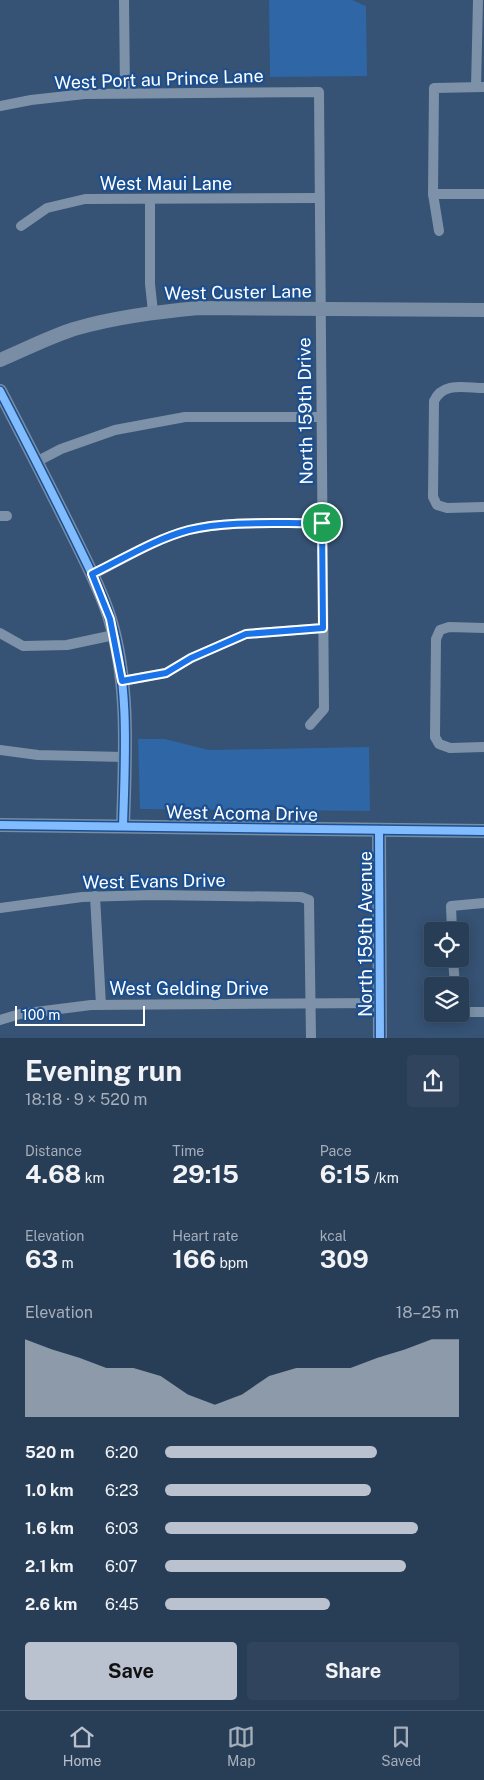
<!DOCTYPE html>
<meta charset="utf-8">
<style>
:root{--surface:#283e57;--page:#30455d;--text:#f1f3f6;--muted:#a5aeba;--line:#44576d;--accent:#b9c2ce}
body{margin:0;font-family:"Public Sans",sans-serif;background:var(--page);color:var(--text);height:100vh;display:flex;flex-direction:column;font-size:19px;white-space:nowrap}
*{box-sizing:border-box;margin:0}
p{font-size:16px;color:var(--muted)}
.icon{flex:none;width:28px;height:28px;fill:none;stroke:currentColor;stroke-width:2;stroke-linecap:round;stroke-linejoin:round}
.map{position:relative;height:1038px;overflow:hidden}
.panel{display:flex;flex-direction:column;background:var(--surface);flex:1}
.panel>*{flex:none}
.buttons{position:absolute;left:424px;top:922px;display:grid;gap:10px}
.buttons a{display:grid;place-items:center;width:45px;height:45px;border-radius:5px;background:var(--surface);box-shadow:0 2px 12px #0003,0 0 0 1px var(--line);font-size:25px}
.scale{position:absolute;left:15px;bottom:12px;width:130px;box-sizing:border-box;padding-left:5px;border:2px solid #fff;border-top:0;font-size:14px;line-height:18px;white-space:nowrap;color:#fff;-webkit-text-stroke:4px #1b4f8f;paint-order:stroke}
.pin{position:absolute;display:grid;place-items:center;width:42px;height:42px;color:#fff;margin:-21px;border:2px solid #fff;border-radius:50%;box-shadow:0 1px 5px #0007}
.round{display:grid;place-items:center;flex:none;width:52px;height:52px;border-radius:5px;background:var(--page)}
.headline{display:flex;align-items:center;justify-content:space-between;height:85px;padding:0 25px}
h1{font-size:28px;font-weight:700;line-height:38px}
.stats{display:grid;grid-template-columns:repeat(3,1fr);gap:8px;height:85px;padding:5px 25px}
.stats div{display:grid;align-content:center}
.stats b{font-size:25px;font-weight:700}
.stats small{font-size:14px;font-weight:400}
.stats p{font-size:14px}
.chart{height:140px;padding:10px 25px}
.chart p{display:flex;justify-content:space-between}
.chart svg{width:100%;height:90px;margin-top:5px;fill:var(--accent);opacity:.7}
.cta{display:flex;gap:10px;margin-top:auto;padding:10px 25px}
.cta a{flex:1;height:58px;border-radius:5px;background:var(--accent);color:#111;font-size:20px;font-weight:700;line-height:58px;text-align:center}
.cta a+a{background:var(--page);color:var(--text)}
ul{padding:0 25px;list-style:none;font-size:16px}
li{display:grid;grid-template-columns:80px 60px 1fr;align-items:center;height:38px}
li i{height:12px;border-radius:6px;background:var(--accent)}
.tabs{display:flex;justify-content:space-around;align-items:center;height:70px;border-top:1px solid var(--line);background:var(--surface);font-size:14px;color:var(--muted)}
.tabs a{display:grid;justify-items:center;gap:2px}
.tabs .on{color:var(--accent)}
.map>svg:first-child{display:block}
.green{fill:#2f66a5}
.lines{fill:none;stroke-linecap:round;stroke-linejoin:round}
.street{stroke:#7d92a8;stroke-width:10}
.secondary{stroke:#798da4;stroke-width:14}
.cycleway-casing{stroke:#1b4f8f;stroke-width:11}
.cycleway{stroke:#80bcff;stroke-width:8}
.route-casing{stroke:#fff;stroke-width:10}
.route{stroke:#1a73e8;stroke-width:6}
.labels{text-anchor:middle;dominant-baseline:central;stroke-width:4.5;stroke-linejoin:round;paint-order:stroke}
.street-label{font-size:18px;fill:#fff;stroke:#1b4f8f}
</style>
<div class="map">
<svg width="484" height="1038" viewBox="0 0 484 1038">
<rect width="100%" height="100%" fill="#365274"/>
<g class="green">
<polygon points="269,0 352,0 366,6 367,76 270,77"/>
<polygon points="138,739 165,739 209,750 369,747 370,811 140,809"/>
</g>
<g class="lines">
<g class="street">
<polyline points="124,0 125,92"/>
<polyline points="476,87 478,0"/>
<polyline points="0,106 31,100 85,94 319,92 324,709 310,725"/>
<polyline points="433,194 484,194"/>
<polyline points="150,199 150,284 153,312"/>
<polyline points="21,226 47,208 85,199 319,198"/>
<polyline points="439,231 433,194 434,88 484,87"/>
<path d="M484 388C466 388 443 381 434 401L433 497 437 505 447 508 484 507"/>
<polyline points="36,462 61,449 115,430 185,417 321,417"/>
<polyline points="0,516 7,516"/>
<path d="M92 575C123 559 155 539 189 530 229 520 280 524 322 523"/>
<polyline points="484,628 449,627 440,630 436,639 435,737 439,744 450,748 484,747"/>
<polyline points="0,633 23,646 67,645 114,635"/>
<polyline points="122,681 166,673 191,658 246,634 323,628"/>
<polyline points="0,750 38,755 124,757"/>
<polyline points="95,896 101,1005"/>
<polyline points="0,908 82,897 152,895 301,897 309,900 311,1038"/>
<polyline points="452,931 451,906 484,903"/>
<polyline points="453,959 455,986"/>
<polyline points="460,1012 484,1012"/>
<polyline points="0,1020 20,1014 91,1005 380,1003"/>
</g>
<g class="secondary">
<path d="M0 360C24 350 49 337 74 329 115 317 157 312 199 308L484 310"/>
<path d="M0 391C26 441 52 492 77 543 89 568 102 592 110 619 130 685 125 758 123 826"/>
<polyline points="0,825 484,831"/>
<polyline points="379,830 380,1038"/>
</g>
<defs>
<g id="cycleway">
<path d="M0 391C26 441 52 492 77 543 89 568 102 592 110 619 130 685 125 758 123 826"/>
<polyline points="0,825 484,831"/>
<polyline points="379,830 380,1038"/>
</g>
</defs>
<use href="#cycleway" class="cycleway-casing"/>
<use href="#cycleway" class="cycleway"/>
</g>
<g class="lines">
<defs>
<path id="route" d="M322 523 323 628 246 634 191 658 166 673 122 681 110 619 92 574C123 559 155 539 189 530 229 520 280 524 322 523Z"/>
</defs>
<use href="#route" class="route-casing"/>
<use href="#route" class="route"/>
</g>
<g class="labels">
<g class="street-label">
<text transform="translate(159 79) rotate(-2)">West Port au Prince Lane</text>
<text x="166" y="183">West Maui Lane</text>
<text transform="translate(238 292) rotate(-1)">West Custer Lane</text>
<text transform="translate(305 411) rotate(-91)">North 159th Drive</text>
<text transform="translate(242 813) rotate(1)">West Acoma Drive</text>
<text transform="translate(154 881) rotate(-1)">West Evans Drive</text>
<text transform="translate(365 934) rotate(-90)">North 159th Avenue</text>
<text x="189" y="988">West Gelding Drive</text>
</g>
</g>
</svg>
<div class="buttons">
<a><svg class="icon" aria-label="locate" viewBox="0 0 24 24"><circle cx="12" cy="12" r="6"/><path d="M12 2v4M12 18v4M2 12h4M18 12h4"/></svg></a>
<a><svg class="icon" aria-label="layers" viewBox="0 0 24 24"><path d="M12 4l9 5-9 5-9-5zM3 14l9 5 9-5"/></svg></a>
</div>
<div class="scale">100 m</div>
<div class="pin" style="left:322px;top:523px;background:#1e9e55"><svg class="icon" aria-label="arrive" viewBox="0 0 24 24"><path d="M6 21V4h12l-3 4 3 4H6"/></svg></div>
</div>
<section class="panel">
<div class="headline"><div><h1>Evening run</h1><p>18:18 · 9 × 520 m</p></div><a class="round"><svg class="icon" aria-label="share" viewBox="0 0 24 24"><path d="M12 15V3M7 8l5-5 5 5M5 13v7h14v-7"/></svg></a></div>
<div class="stats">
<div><p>Distance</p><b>4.68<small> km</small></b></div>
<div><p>Time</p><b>29:15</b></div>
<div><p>Pace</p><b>6:15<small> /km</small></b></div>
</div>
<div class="stats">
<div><p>Elevation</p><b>63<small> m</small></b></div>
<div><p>Heart rate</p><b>166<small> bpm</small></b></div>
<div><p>kcal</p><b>309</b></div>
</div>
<div class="chart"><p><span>Elevation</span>18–25 m</p>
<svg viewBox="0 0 160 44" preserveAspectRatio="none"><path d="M0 44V6L10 11L20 15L30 20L40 20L50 24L60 33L70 38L80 33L90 24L100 20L110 20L120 20L130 15L140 11L150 6L160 6V44z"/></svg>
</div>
<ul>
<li><b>520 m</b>6:20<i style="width:72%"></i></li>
<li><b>1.0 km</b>6:23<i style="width:70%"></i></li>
<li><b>1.6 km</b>6:03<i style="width:86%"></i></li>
<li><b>2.1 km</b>6:07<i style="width:82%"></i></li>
<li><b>2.6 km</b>6:45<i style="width:56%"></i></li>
</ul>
<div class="cta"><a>Save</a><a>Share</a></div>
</section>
<nav class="tabs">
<a class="on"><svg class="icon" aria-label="home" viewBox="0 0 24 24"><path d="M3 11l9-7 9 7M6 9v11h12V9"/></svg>Home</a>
<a><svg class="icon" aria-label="map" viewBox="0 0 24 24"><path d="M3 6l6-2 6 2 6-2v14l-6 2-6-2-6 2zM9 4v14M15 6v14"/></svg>Map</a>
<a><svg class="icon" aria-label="saved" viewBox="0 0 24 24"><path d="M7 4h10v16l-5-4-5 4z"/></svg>Saved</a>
</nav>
